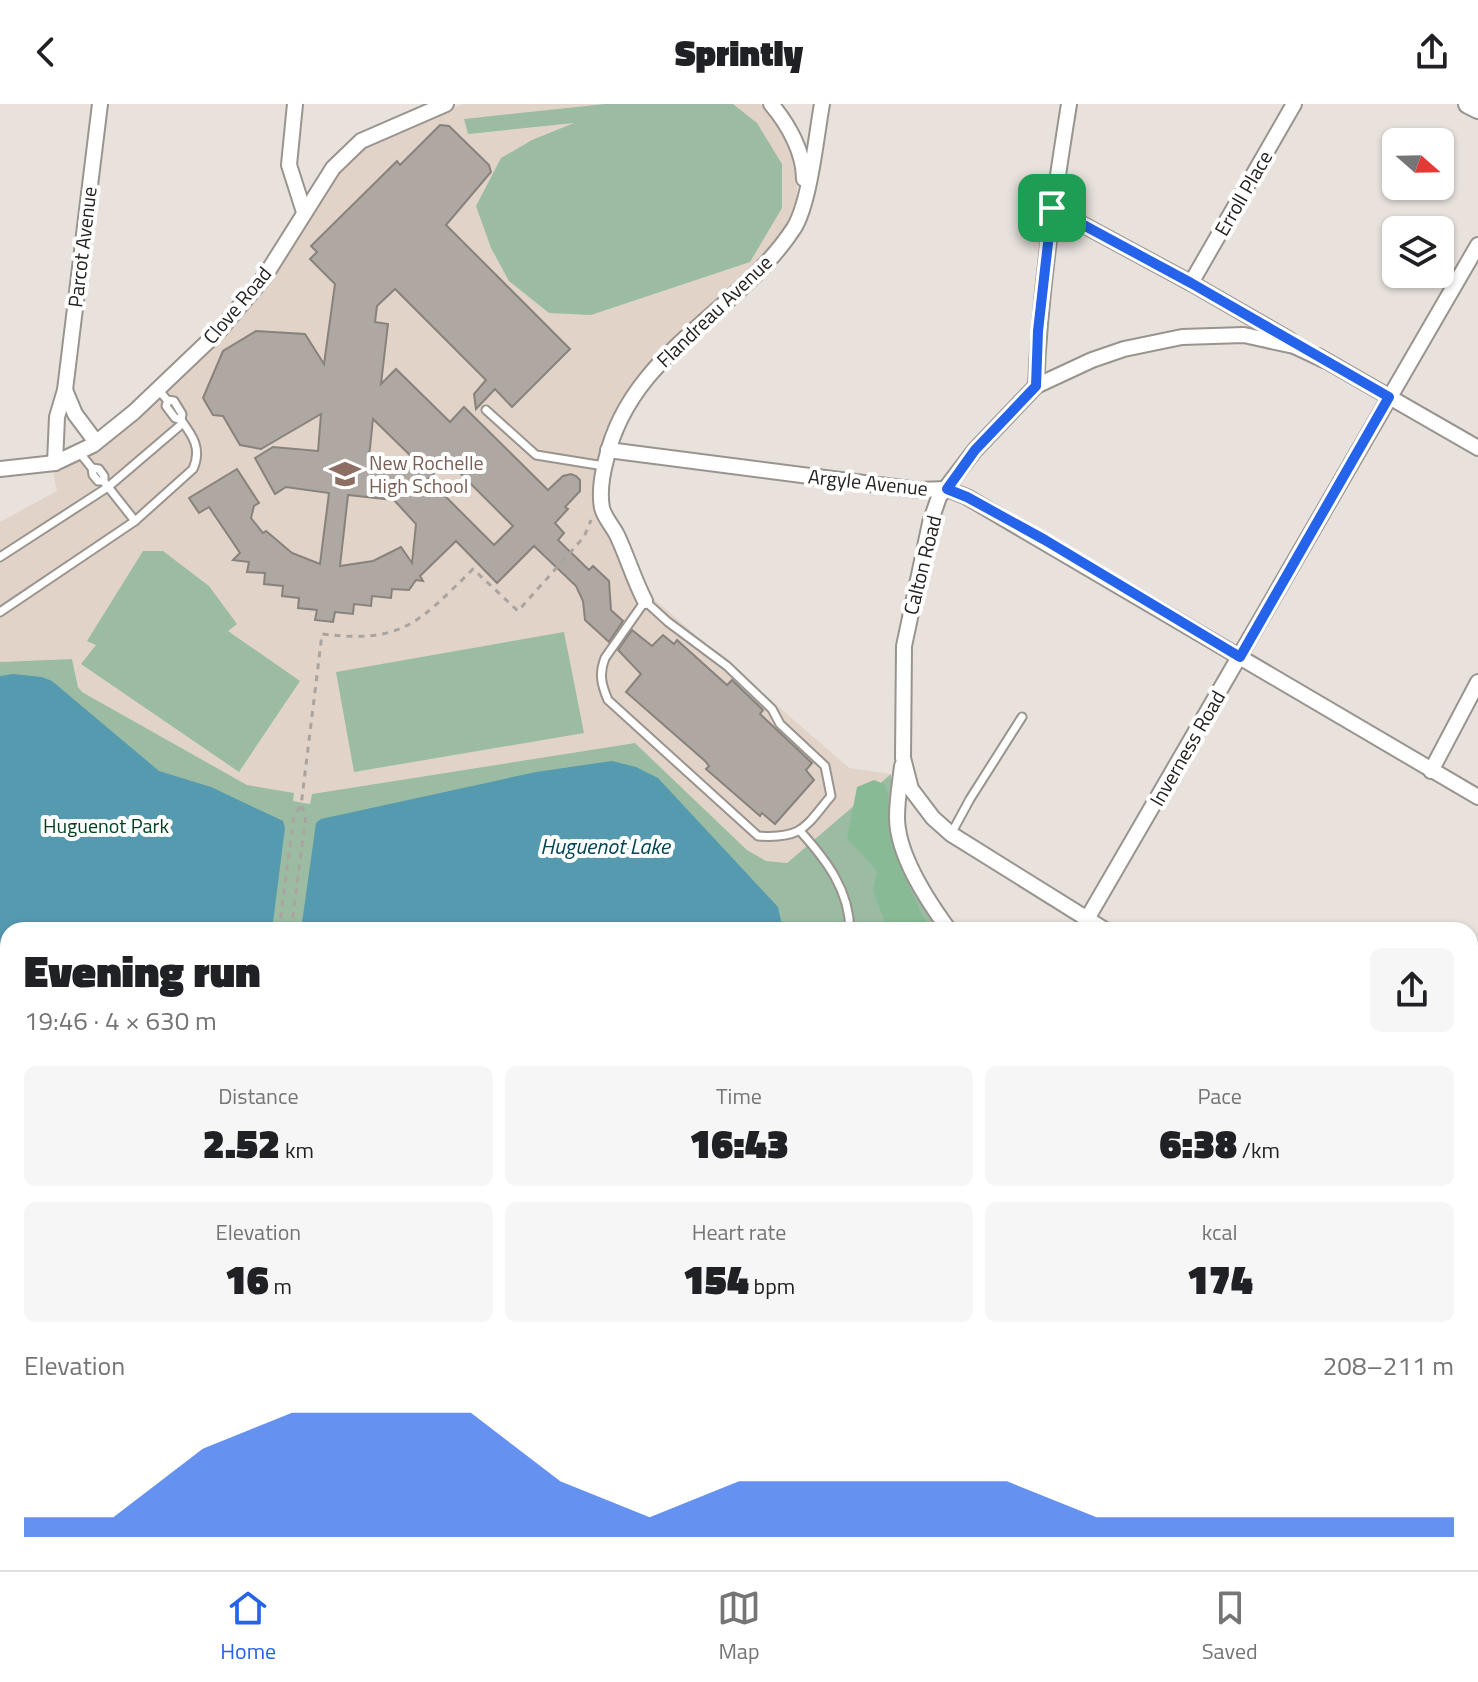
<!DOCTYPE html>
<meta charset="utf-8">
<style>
:root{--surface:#fff;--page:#f6f6f6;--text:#202124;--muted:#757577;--line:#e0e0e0;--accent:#2563eb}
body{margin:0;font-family:"Titillium Web",sans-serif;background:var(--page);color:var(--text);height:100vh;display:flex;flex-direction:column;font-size:30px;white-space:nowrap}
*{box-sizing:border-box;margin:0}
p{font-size:26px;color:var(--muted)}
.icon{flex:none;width:44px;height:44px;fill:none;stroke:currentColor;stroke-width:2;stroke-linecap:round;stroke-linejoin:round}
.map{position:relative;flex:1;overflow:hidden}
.panel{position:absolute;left:0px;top:818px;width:1478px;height:648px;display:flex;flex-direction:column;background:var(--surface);border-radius:24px 24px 0 0;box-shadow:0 2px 6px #0004}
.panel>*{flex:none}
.needle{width:52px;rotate:110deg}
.fabs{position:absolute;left:1382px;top:24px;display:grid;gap:16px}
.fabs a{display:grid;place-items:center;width:72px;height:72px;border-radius:12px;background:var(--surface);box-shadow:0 2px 6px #0004;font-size:40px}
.pin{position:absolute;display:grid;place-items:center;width:68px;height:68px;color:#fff;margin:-34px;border-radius:16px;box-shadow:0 4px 12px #0006}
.round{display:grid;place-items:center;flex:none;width:84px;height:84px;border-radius:12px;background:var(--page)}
.head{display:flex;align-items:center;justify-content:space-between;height:136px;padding:0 24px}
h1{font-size:44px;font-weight:800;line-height:60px}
.stats{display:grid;grid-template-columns:repeat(3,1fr);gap:12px;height:136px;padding:8px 24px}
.stats div{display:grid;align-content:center;border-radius:12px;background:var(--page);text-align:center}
.stats b{font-size:40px;font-weight:800}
.stats small{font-size:22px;font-weight:400}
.stats p{font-size:22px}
.chart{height:224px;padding:16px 24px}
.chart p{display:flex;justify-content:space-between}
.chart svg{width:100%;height:144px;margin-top:8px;fill:var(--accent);opacity:.7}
header{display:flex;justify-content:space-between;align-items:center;height:104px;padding:0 24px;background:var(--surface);font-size:36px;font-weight:800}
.tabs{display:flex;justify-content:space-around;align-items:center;height:112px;border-top:2px solid var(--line);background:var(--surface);font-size:22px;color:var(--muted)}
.tabs a{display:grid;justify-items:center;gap:4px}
.tabs .selected{color:var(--accent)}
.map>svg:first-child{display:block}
.built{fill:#e1d3c8}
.green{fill:#9bbca3}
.forest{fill:#88bb95}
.water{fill:#569ab0}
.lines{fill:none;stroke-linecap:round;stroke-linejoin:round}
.stream{stroke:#569ab0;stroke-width:4}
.building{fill:#aea7a2;stroke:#88827d;stroke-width:2;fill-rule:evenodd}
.lane-casing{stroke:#9a948e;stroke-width:11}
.street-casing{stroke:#9a948e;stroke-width:18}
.secondary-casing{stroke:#9a948e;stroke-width:22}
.primary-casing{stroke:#23788a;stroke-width:26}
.path{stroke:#aaa4a0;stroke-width:3;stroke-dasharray:6 6;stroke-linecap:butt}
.lane{stroke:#fff;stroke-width:7}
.street{stroke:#fff;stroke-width:14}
.secondary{stroke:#fff;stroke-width:18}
.primary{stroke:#7acadc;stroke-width:22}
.route-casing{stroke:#fff;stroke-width:16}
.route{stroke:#2563eb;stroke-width:10}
.labels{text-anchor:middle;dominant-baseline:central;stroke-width:8;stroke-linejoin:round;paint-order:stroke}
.street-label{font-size:20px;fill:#24211f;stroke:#fff}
.education-label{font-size:20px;fill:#785e54;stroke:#fff;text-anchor:start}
.park-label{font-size:20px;fill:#02411e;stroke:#fff}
.water-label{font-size:22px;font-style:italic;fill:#044555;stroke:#fff}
</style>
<header><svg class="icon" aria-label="back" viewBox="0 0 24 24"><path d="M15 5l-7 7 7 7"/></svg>Sprintly<svg class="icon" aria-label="share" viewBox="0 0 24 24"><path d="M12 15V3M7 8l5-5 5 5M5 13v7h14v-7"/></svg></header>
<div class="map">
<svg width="1478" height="1466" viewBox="0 0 1478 1466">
<rect width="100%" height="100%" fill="#e8e1dc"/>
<polygon class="built" points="463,0 760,0 771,10 793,51 798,78 795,104 777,136 748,173 685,225 630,284 605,326 597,371 607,403 654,495 849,664 891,670 787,759 766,757 747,746 635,639 312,690 311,700 293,697 247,681 82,588 78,583 72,555 0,558 0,418 57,387 53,368 109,337 268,177 337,69 370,39"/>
<g class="green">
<polygon points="605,0 733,0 757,19 782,60 782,104 750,158 591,211 549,209 509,177 491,144 476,102 501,54 532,36 574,19 468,30 464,15"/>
<polygon points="143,447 163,447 209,482 237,520 228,527 300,577 239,668 81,560 96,541 87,537"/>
<polygon points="564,528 584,629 354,668 336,568"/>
<polygon points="72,555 78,583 82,588 247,681 294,689 293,697 310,700 312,690 635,639 747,746 766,757 787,759 891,670 892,712 944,826 8,826 8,1000 0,1000 0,558"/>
</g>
<polygon class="forest" points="874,676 884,680 887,685 896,752 922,811 933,826 888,826 873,787 877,767 847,734 857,683"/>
<g class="water">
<polygon points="13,570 42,573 52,577 159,667 211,683 283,717 285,724 272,826 8,826 8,847 0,846 0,572"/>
<polygon points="612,657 636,663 658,674 778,803 783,826 301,826 316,719 321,715 536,668"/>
<polygon points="1470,1309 1478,1314 1478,1446 1470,1443"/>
</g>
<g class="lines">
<polyline class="stream" points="0,915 8,915"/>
</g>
<g class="building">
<path d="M440 21 449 22 489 61 491 68 446 121 570 245 512 303 495 285 476 305 474 290 486 276 395 185 377 202 375 218 388 220 381 280 396 265 450 318 464 303 548 386 563 372 571 370 576 372 580 376V387L565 403 568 405 555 419 564 429 558 436 589 466 593 462 609 477 611 506 623 517 609 538 585 516 583 497 576 482 534 442 497 479 456 437 420 472 423 477 416 476 409 486 392 485 391 494 372 492 371 502 354 500 353 510 335 508 333 518 315 516 317 506 298 504 299 494 282 492 283 482 264 480 265 469 247 468 249 458 233 456 240 449 209 403 199 409 189 394 237 365 259 399 254 402 251 414 263 429 266 427 292 449 320 460 329 389 286 383 275 390 255 354 273 343 318 347 321 310 261 345 240 341 223 312 213 311 203 294 223 247 256 227 305 230 324 260 335 180 310 155 317 148 311 142 397 57 400 61ZM373 315 418 359 369 353ZM447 356 513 422 494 441 428 375ZM348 391 394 396 416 420 412 459 401 443 373 457 340 462Z"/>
<polygon points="632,526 652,542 663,531 674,540 677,536 727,581 732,576 763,606 760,610 812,659 806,666 814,676 775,720 762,709 760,712 706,665 709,662 705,657 626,588 641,570 618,546"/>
</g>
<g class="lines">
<defs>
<g id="lane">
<polyline points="158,285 167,296 174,297 182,310 181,316 175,314 166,302 168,296"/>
<polyline points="486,306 536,351 604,362"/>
<polyline points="79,348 92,364 99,365 104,372 104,377 98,377 93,371 92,364"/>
<polyline points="105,379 135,417"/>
<polyline points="0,453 108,383 183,319"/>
<path d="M645 497 668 518 727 562 772 605 780 620 825 662 831 692C805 723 803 735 758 732L608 596C601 580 599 569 605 554Z"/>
<path d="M0 508 135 417 193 365C202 345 193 332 181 316"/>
<path d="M801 728C827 757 849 786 850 826"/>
<polyline points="951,730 970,695 1022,613"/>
<polyline points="0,1152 8,1148"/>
<polyline points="0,1268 8,1270"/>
</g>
<g id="street">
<polyline points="295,0 289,61 304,108"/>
<path d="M771 0C788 20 804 48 804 75"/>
<polyline points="1052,104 1191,179 1290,236"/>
<polyline points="1191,179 1294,0"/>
<polyline points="1318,252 1478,344"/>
<path d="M1036 282C1040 187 1054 94 1069 0"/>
<polyline points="65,286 75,310 96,338"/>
<polyline points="608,346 918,386 947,385 967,393 1478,693"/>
<polyline points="55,359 57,313 65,286 100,0"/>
<polyline points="0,365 55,359 93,341 134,308 219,227 265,172 333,64 361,37 446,0"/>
<path d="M645 497C634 476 627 452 617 431 612 421 605 415 602 404 599 388 602 371 606 356 630 248 738 210 794 124 810 98 816 33 822 0"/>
<path d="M902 662C900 679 897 696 897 713 897 751 927 796 949 826"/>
<polyline points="1431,667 1478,578"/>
<polyline points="1087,815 1478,141"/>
<polyline points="1105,826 951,730 933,714 911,685 903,654 904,542 930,419 939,393 975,346 1036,282 1092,256 1124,245 1182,233 1244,231 1294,242 1324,256"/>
<polyline points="1470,984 1478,970"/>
<polyline points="1470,1034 1478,1039"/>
<polyline points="1470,1267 1478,1277"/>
<polyline points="0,1314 8,1314"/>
<polyline points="546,1458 548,1466"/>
<polyline points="818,1458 820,1466"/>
<polyline points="1091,1458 1093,1466"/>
<polyline points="1389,1458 1391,1466"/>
<polyline points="364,1466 366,1458"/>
</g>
<polyline id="secondary" points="1468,0 1478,5"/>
<g id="primary">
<polyline points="0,1008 8,1008"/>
<polyline points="1470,1137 1478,1138"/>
</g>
</defs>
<use href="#lane" class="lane-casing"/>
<use href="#street" class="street-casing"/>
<use href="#secondary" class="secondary-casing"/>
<use href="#primary" class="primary-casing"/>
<g class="path">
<polyline points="279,826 294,711 301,702"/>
<path d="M291 826 306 711 301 702 322 530C403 540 419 518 473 465L518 507 584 433 591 416"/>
</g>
<use href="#lane" class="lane"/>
<use href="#street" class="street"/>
<use href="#secondary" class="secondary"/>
<use href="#primary" class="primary"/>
</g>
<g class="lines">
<defs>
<polygon id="route" points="1052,104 1191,179 1389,293 1240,553 1045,436 967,393 947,385 975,346 1036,282 1038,227"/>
</defs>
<use href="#route" class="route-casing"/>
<use href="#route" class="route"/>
</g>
<defs>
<symbol id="school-bare" viewBox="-9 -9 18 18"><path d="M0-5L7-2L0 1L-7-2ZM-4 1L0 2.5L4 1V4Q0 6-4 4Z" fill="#8d6e63" stroke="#fff" stroke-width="2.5" paint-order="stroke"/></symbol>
</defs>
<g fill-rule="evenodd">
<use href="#school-bare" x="323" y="348" width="44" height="44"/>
</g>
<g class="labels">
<g class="street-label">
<text transform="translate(1243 89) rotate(-60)">Erroll Place</text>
<text transform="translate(82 143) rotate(-83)">Parcot Avenue</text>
<text transform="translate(237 201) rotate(-50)">Clove Road</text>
<text transform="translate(714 207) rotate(-44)">Flandreau Avenue</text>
<text transform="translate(868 378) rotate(6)">Argyle Avenue</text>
<text transform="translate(922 461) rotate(-76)">Calton Road</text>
<text transform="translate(1187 644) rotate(-60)">Inverness Road</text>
</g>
<g class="education-label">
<text x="369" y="358">New Rochelle<tspan x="369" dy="23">High School</tspan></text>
</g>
<g class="park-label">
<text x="106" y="721">Huguenot Park</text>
</g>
<g class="water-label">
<text x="605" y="742">Huguenot Lake</text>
</g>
</g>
</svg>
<div class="fabs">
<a><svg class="needle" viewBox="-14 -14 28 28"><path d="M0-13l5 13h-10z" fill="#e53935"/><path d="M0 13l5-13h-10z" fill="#757577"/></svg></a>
<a><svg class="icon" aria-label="layers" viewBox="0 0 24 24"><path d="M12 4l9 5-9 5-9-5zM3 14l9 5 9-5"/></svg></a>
</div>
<div class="pin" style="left:1052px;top:104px;background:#1e9e55"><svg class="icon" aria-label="arrive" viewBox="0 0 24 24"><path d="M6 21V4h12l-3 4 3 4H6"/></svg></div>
<section class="panel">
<div class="head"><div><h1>Evening run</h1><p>19:46 · 4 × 630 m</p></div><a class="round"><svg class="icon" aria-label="share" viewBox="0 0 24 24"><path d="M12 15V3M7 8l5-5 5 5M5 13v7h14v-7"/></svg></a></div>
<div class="stats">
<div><p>Distance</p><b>2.52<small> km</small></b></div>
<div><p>Time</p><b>16:43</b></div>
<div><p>Pace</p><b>6:38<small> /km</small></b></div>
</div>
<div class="stats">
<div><p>Elevation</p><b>16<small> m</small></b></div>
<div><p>Heart rate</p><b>154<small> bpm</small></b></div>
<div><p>kcal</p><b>174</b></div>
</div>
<div class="chart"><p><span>Elevation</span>208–211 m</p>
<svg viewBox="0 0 160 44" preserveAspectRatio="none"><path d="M0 44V38L10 38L20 17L30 6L40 6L50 6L60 27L70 38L80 27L90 27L100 27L110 27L120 38L130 38L140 38L150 38L160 38V44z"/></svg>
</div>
</section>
</div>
<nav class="tabs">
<a class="selected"><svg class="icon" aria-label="home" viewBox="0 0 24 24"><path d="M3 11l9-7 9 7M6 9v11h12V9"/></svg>Home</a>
<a><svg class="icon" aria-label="map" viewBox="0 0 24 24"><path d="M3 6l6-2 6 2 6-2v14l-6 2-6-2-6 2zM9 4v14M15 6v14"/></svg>Map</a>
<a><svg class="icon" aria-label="saved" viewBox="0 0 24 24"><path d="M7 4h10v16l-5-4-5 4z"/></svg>Saved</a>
</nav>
